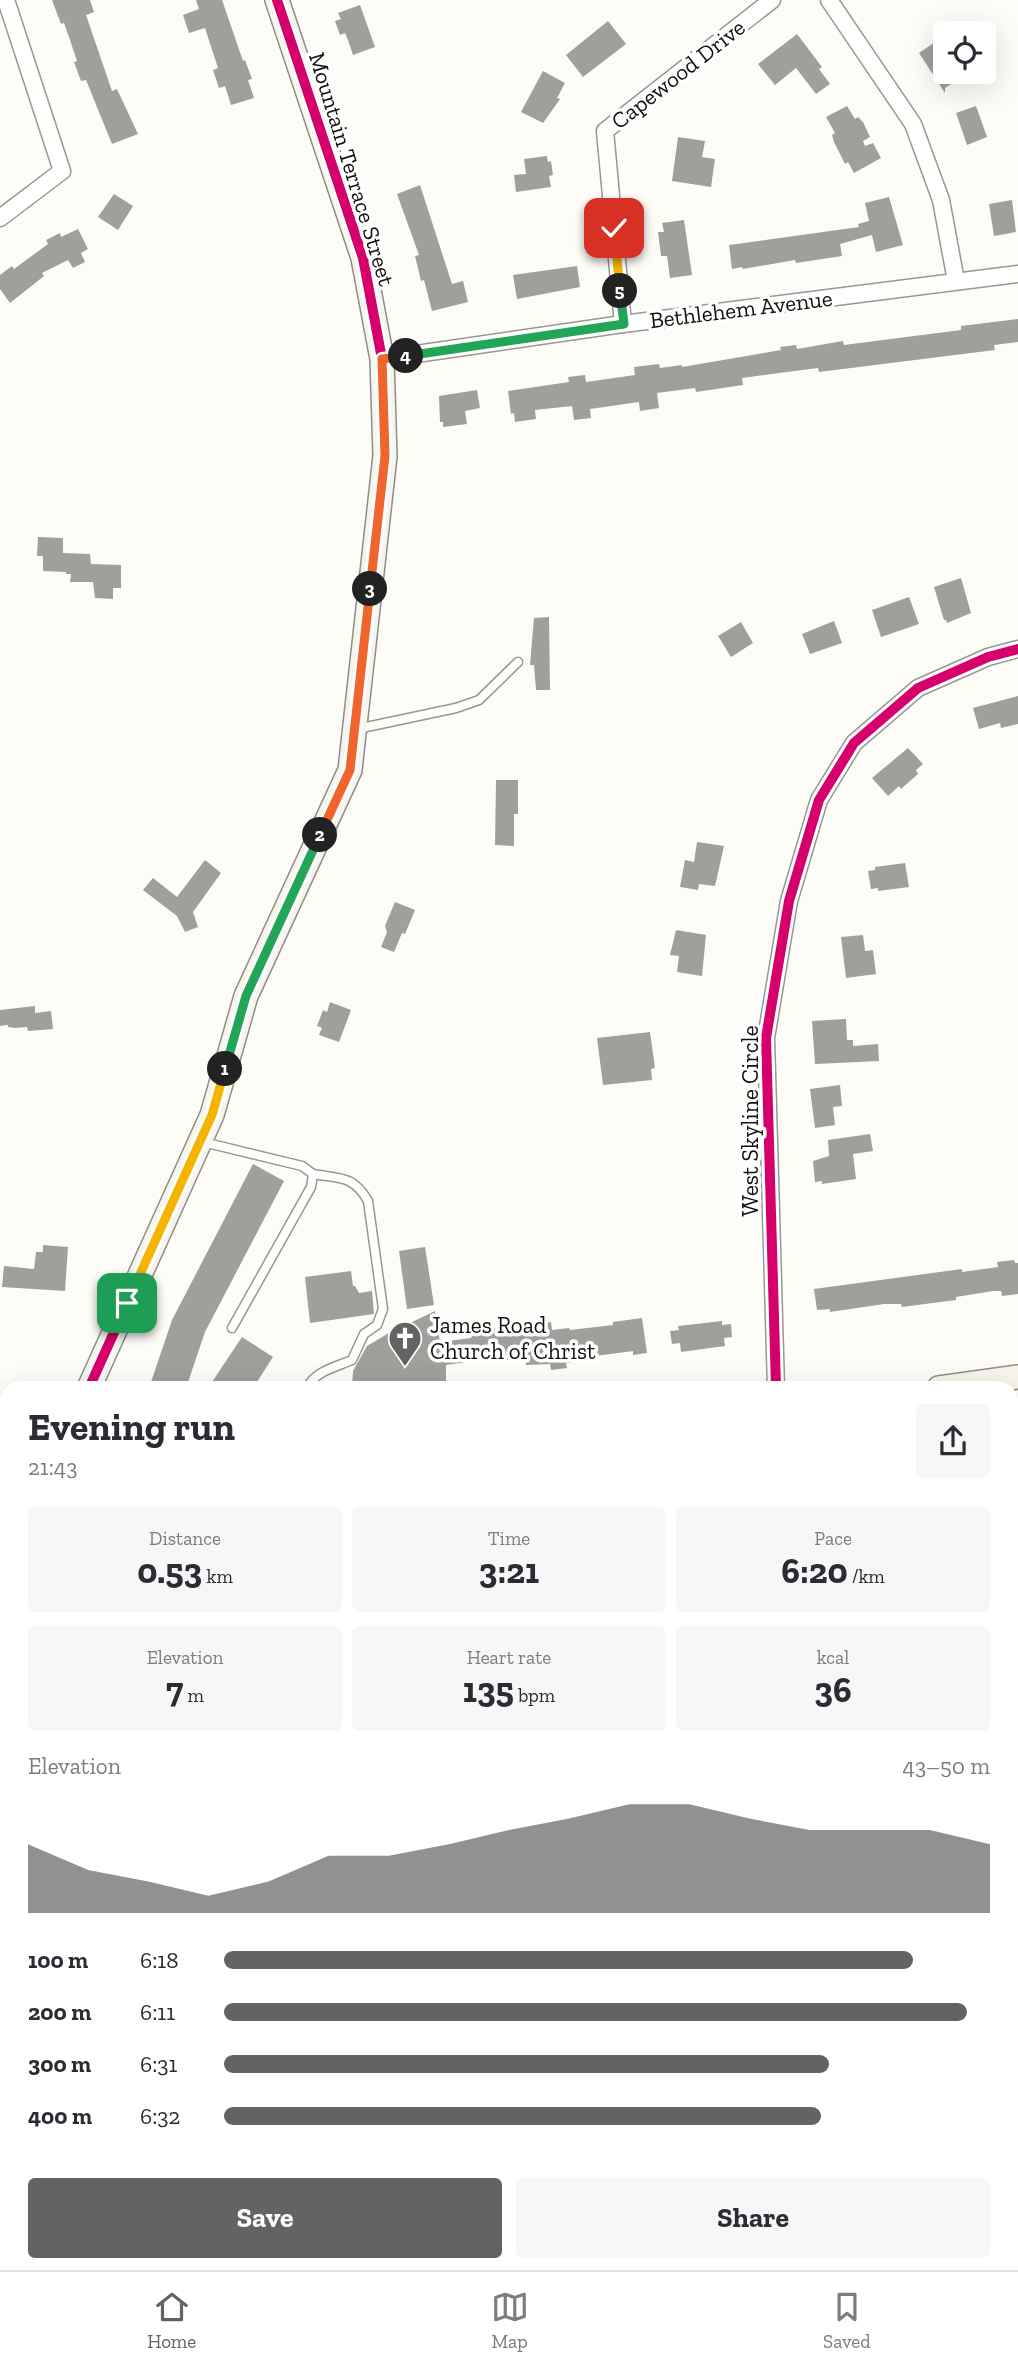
<!DOCTYPE html>
<meta charset="utf-8">
<style>
:root{--surface:#fff;--page:#f7f7f7;--text:#2b2b33;--muted:#7c7c81;--line:#e1e1e2;--accent:#646362}
body{margin:0;font-family:"Zilla Slab",serif;background:var(--page);color:var(--text);height:100vh;display:flex;flex-direction:column;font-size:26px;white-space:nowrap}
*{box-sizing:border-box;margin:0}
p{font-size:23px;color:var(--muted)}
.icon{flex:none;width:38px;height:38px;fill:none;stroke:currentColor;stroke-width:2;stroke-linecap:round;stroke-linejoin:round}
.map{position:relative;flex:1;overflow:hidden}
.panel{position:absolute;left:0px;top:1381px;width:1018px;height:891px;display:flex;flex-direction:column;background:var(--surface);border-radius:21px 21px 0 0;box-shadow:0 7px 28px #0002}
.panel>*{flex:none}
.tools{position:absolute;left:933px;top:21px;display:grid;gap:14px}
.tools a{display:grid;place-items:center;width:63px;height:63px;border-radius:7px;background:var(--surface);box-shadow:0 7px 28px #0002;font-size:35px}
.pin{position:absolute;display:grid;place-items:center;width:60px;height:60px;color:#fff;margin:-30px;border-radius:14px;box-shadow:0 4px 10px #0006}
.km{position:absolute;width:35px;height:35px;margin:-18px;border-radius:50%;background:#222;color:#fff;font-size:19px;line-height:35px;text-align:center}
.round{display:grid;place-items:center;flex:none;width:74px;height:74px;border-radius:7px;background:var(--page)}
.headline{display:flex;align-items:center;justify-content:space-between;height:119px;padding:0 28px}
h1{font-size:38px;font-weight:700;line-height:52px}
.figures{display:grid;grid-template-columns:repeat(3,1fr);gap:10px;height:119px;padding:7px 28px}
.figures div{display:grid;align-content:center;border-radius:7px;background:var(--page);text-align:center}
.figures b{font-size:35px;font-weight:700}
.figures small{font-size:19px;font-weight:400}
.figures p{font-size:19px}
.chart{height:196px;padding:14px 28px}
.chart p{display:flex;justify-content:space-between}
.chart svg{width:100%;height:126px;margin-top:7px;fill:var(--accent);opacity:.7}
.cta{display:flex;gap:14px;margin-top:auto;padding:14px 28px}
.cta a{flex:1;height:80px;border-radius:7px;background:var(--accent);color:#fff;font-size:28px;font-weight:700;line-height:80px;text-align:center}
.cta a+a{background:var(--page);color:var(--text)}
ul{padding:0 28px;list-style:none;font-size:23px}
li{display:grid;grid-template-columns:112px 84px 1fr;align-items:center;height:52px}
li i{height:18px;border-radius:9px;background:var(--accent)}
.dock{display:flex;justify-content:space-around;align-items:center;height:98px;border-top:2px solid var(--line);background:var(--surface);font-size:19px;color:var(--muted)}
.dock a{display:grid;justify-items:center;gap:4px}
.dock .selected{color:var(--accent)}
.map>svg:first-child{display:block}
.green{fill:#e7f3d7}
.building{fill:#a19f9c}
.lines{fill:none;stroke-linecap:round;stroke-linejoin:round}
.lane-casing{stroke:#979795;stroke-width:11}
.street-casing{stroke:#979795;stroke-width:19}
.secondary-casing{stroke:#8e8d8b;stroke-width:26}
.lane{stroke:#fffffe;stroke-width:8}
.street{stroke:#fffffe;stroke-width:16}
.secondary{stroke:#f6f4eb;stroke-width:23}
.cycleway-casing{stroke:#fff;stroke-width:15}
.cycleway{stroke:#d6006c;stroke-width:10}
.split-1-casing{stroke:#fff;stroke-width:14}
.split-2-casing{stroke:#fff;stroke-width:14}
.split-3-casing{stroke:#fff;stroke-width:14}
.split-4-casing{stroke:#fff;stroke-width:14}
.split-5-casing{stroke:#fff;stroke-width:14}
.split-6-casing{stroke:#fff;stroke-width:14}
.split-1{stroke:#f5b400;stroke-width:9}
.split-2{stroke:#22a559;stroke-width:9}
.split-3{stroke:#f0652b;stroke-width:9}
.split-4{stroke:#f0652b;stroke-width:9}
.split-5{stroke:#22a559;stroke-width:9}
.split-6{stroke:#f5b400;stroke-width:9}
.labels{text-anchor:middle;dominant-baseline:central;stroke-width:7;stroke-linejoin:round;paint-order:stroke}
.street-label{font-size:23px;fill:#111;stroke:#fff}
.poi-label{font-size:23px;fill:#111;stroke:#fff;text-anchor:start}
</style>
<div class="map">
<svg width="1018" height="2270" viewBox="0 0 1018 2270">
<rect width="100%" height="100%" fill="#fdfcf7"/>
<polygon class="green" points="7,1940 7,2264 677,2264 678,2270 0,2270 0,1946"/>
<g class="building">
<polygon points="52,0 90,0 94,12 86,15 112,91 117,89 138,134 112,144 86,80 81,81 74,62 77,61 70,40 64,23 61,24"/>
<polygon points="196,0 222,0 243,61 245,60 252,79 248,80 254,98 231,105 225,86 219,88 213,70 218,68 205,28 189,33 183,15 199,9"/>
<polygon points="360,5 375,47 353,55 348,40 345,33 340,35 335,21 341,19 338,13"/>
<polygon points="608,21 626,44 583,77 566,55"/>
<polygon points="797,34 822,67 819,69 830,84 816,94 796,68 775,85 758,64"/>
<polygon points="938,40 945,51 945,72 970,72 945,88 945,93 919,53"/>
<polygon points="543,71 565,83 557,98 560,99 543,123 521,112"/>
<polygon points="847,106 855,119 858,117 863,122 870,137 863,141 865,146 873,143 881,158 854,173 848,162 845,164 834,142 832,135 835,133 826,117"/>
<polygon points="976,106 987,137 967,145 956,113"/>
<polygon points="678,137 705,141 702,157 715,159 711,187 672,181"/>
<polygon points="547,156 548,162 551,161 553,175 549,176 551,187 516,192 514,175 526,174 524,159"/>
<polygon points="420,185 452,284 463,281 468,302 432,311 424,280 421,281 415,256 419,255 397,194"/>
<polygon points="114,194 133,206 118,230 98,217"/>
<polygon points="889,197 903,245 876,252 872,235 840,244 842,256 796,263 795,260 743,269 742,267 732,269 729,245 859,227 858,224 869,221 865,203"/>
<polygon points="1012,200 1016,232 994,236 989,204"/>
<polygon points="684,220 692,275 670,278 667,256 661,256 658,232 664,232 662,223"/>
<polygon points="78,229 88,249 81,253 85,262 73,268 68,260 42,273 44,276 10,303 0,289 0,275 12,266 14,269 48,244 46,240 60,233 61,237"/>
<polygon points="577,266 580,287 517,299 513,275"/>
<polygon points="1018,319 1018,342 994,345 995,350 819,372 818,368 742,378 743,385 696,392 695,388 657,393 659,408 640,411 639,402 590,409 591,418 574,420 572,406 535,410 536,419 515,422 514,413 511,414 508,391 569,382 568,377 585,375 586,382 635,375 634,367 659,364 660,368 682,365 682,367 781,350 780,347 796,345 797,349 843,341 844,345 961,330 961,326"/>
<polygon points="477,390 480,408 465,411 467,424 443,427 443,422 440,422 439,396"/>
<polygon points="38,537 63,538 63,553 90,554 91,564 121,565 121,588 113,588 113,599 95,598 93,582 70,582 71,574 66,574 66,572 43,571 43,556 37,556"/>
<polygon points="961,578 971,613 947,623 946,620 944,620 934,587"/>
<polygon points="909,597 919,624 881,637 872,610"/>
<polygon points="549,617 550,690 536,690 534,665 530,665 534,618"/>
<polygon points="834,621 842,643 810,654 802,634"/>
<polygon points="741,622 753,643 731,657 718,636"/>
<polygon points="1018,696 1018,724 1001,728 1000,723 979,729 973,708"/>
<polygon points="908,748 923,764 916,770 918,774 901,789 899,786 888,796 872,778"/>
<polygon points="496,780 518,780 518,814 514,814 514,846 495,845"/>
<polygon points="697,842 724,846 715,886 699,884 698,890 680,887 685,860 694,862"/>
<polygon points="205,860 221,873 193,912 198,927 185,932 177,916 143,890 153,878 177,897"/>
<polygon points="905,863 909,887 878,891 878,888 871,889 868,871 875,870 875,867"/>
<polygon points="395,902 415,910 405,934 402,933 394,952 381,947 387,932 385,926"/>
<polygon points="676,930 706,935 702,976 677,972 679,956 670,955"/>
<polygon points="863,935 865,951 873,950 876,974 846,978 841,937"/>
<polygon points="330,1002 351,1010 339,1042 319,1035 322,1028 317,1026 323,1010 327,1012"/>
<polygon points="35,1006 35,1013 51,1011 53,1029 28,1031 27,1027 15,1028 8,1027 8,1025 0,1026 0,1010"/>
<polygon points="846,1019 847,1040 853,1040 853,1046 878,1044 879,1061 815,1064 812,1021"/>
<polygon points="650,1032 655,1068 651,1069 652,1080 603,1085 597,1038"/>
<polygon points="840,1085 842,1106 833,1107 835,1125 815,1128 810,1089"/>
<polygon points="870,1134 873,1151 853,1154 856,1179 822,1184 822,1181 815,1182 813,1161 829,1156 828,1140"/>
<polygon points="253,1164 284,1181 205,1332 186,1388 149,1388 172,1320"/>
<polygon points="43,1245 68,1247 65,1291 2,1287 4,1266 34,1269 36,1252 43,1252"/>
<polygon points="425,1247 434,1305 407,1309 399,1251"/>
<polygon points="1014,1260 1015,1263 1018,1263 1018,1294 1002,1296 1001,1291 993,1291 956,1297 956,1300 902,1307 901,1304 884,1304 830,1312 830,1309 817,1310 814,1289 962,1269 962,1272 998,1267 997,1262"/>
<polygon points="351,1271 353,1286 355,1286 359,1293 372,1291 374,1314 310,1323 305,1277"/>
<polygon points="435,1311 440,1342 471,1338 474,1332 495,1328 496,1334 535,1328 534,1324 551,1322 552,1330 569,1328 570,1330 613,1325 613,1322 642,1318 647,1353 633,1355 633,1351 573,1359 573,1362 566,1363 567,1368 551,1370 550,1364 526,1365 525,1357 495,1362 495,1358 446,1365 446,1388 352,1388 353,1371 367,1346 394,1330 410,1328 410,1323"/>
<polygon points="722,1321 722,1325 731,1324 732,1337 724,1338 725,1346 681,1352 680,1343 672,1344 670,1331 679,1330 678,1326"/>
<polygon points="242,1337 273,1357 253,1388 208,1388"/>
</g>
<g class="lines">
<defs>
<g id="lane">
<polyline points="357,729 456,708 479,700 518,662"/>
<polyline points="203,1142 302,1166 313,1174 311,1187 232,1328"/>
<path d="M307 1388C315 1371 336 1367 352 1360L364 1334 377 1325 383 1309 368 1201C353 1175 341 1179 313 1174"/>
</g>
<g id="street">
<polyline points="829,0 913,124 941,200 956,281"/>
<polyline points="0,218 62,171 6,0"/>
<polyline points="623,324 605,131 772,0"/>
<polyline points="382,359 623,324 1018,274"/>
<polyline points="776,1388 766,1038 789,901 819,800 854,743 918,688 988,657 1018,649"/>
</g>
<g id="secondary">
<polyline points="89,1388 212,1115 246,996 350,770 385,456 382,359 363,258 277,0"/>
<polyline points="939,1388 1018,1377"/>
<polyline points="0,1917 7,1910"/>
</g>
</defs>
<use href="#lane" class="lane-casing"/>
<use href="#street" class="street-casing"/>
<use href="#secondary" class="secondary-casing"/>
<use href="#lane" class="lane"/>
<use href="#street" class="street"/>
<use href="#secondary" class="secondary"/>
<defs>
<g id="cycleway">
<polyline points="89,1388 212,1115 246,996 350,770 385,456 382,359 363,258 277,0"/>
<polyline points="776,1388 766,1038 789,901 819,800 854,743 918,688 988,657 1018,649"/>
</g>
</defs>
<use href="#cycleway" class="cycleway-casing"/>
<use href="#cycleway" class="cycleway"/>
</g>
<g class="lines">
<defs>
<polyline id="split-1" points="127,1303 212,1115 225,1069"/>
<polyline id="split-2" points="225,1069 246,996 320,835"/>
<polyline id="split-3" points="320,835 350,770 370,589"/>
<polyline id="split-4" points="370,589 385,456 382,359 406,356"/>
<polyline id="split-5" points="406,356 624,324 620,291"/>
<polyline id="split-6" points="614,228 620,291"/>
</defs>
<use href="#split-1" class="split-1-casing"/>
<use href="#split-2" class="split-2-casing"/>
<use href="#split-3" class="split-3-casing"/>
<use href="#split-4" class="split-4-casing"/>
<use href="#split-5" class="split-5-casing"/>
<use href="#split-6" class="split-6-casing"/>
<use href="#split-1" class="split-1"/>
<use href="#split-2" class="split-2"/>
<use href="#split-3" class="split-3"/>
<use href="#split-4" class="split-4"/>
<use href="#split-5" class="split-5"/>
<use href="#split-6" class="split-6"/>
</g>
<defs>
<symbol id="church-pin" viewBox="-11 -11 22 30"><path d="M0 17L-7.5 6A9.5 9.5 0 1 1 7.5 6Z" fill="#646362" stroke="#fff"/><path d="M-1.2-6h2.4v3.5h3.3v2.4h-3.3V6h-2.4V-.1h-3.3v-2.4h3.3Z" fill="#fff"/></symbol>
</defs>
<g fill-rule="evenodd">
<use href="#church-pin" x="386" y="1319" width="38" height="52"/>
</g>
<g class="labels">
<g class="street-label">
<text transform="translate(678 74) rotate(-38)">Capewood Drive</text>
<text transform="translate(352 169) rotate(73)">Mountain Terrace Street</text>
<text transform="translate(741 309) rotate(-7)">Bethlehem Avenue</text>
<text transform="translate(750 1121) rotate(-90)">West Skyline Circle</text>
</g>
<g class="poi-label">
<text x="430" y="1325">James Road<tspan x="430" dy="26">Church of Christ</tspan></text>
</g>
</g>
</svg>
<div class="tools">
<a><svg class="icon" aria-label="locate" viewBox="0 0 24 24"><circle cx="12" cy="12" r="6"/><path d="M12 2v4M12 18v4M2 12h4M18 12h4"/></svg></a>
</div>
<div class="pin" style="left:127px;top:1303px;background:#1e9e55"><svg class="icon" aria-label="arrive" viewBox="0 0 24 24"><path d="M6 21V4h12l-3 4 3 4H6"/></svg></div>
<div class="pin" style="left:614px;top:228px;background:#d93025"><svg class="icon" aria-label="check" viewBox="0 0 24 24"><path d="M5 12l5 5 9-10"/></svg></div>
<b class="km" style="left:225px;top:1069px">1</b>
<b class="km" style="left:320px;top:835px">2</b>
<b class="km" style="left:370px;top:589px">3</b>
<b class="km" style="left:406px;top:356px">4</b>
<b class="km" style="left:620px;top:291px">5</b>
<section class="panel">
<div class="headline"><div><h1>Evening run</h1><p>21:43</p></div><a class="round"><svg class="icon" aria-label="share" viewBox="0 0 24 24"><path d="M12 15V3M7 8l5-5 5 5M5 13v7h14v-7"/></svg></a></div>
<div class="figures">
<div><p>Distance</p><b>0.53<small> km</small></b></div>
<div><p>Time</p><b>3:21</b></div>
<div><p>Pace</p><b>6:20<small> /km</small></b></div>
</div>
<div class="figures">
<div><p>Elevation</p><b>7<small> m</small></b></div>
<div><p>Heart rate</p><b>135<small> bpm</small></b></div>
<div><p>kcal</p><b>36</b></div>
</div>
<div class="chart"><p><span>Elevation</span>43–50 m</p>
<svg viewBox="0 0 160 44" preserveAspectRatio="none"><path d="M0 44V20L10 29L20 33L30 38L40 33L50 24L60 24L70 20L80 15L90 11L100 6L110 6L120 11L130 15L140 15L150 15L160 20V44z"/></svg>
</div>
<ul>
<li><b>100 m</b>6:18<i style="width:90%"></i></li>
<li><b>200 m</b>6:11<i style="width:97%"></i></li>
<li><b>300 m</b>6:31<i style="width:79%"></i></li>
<li><b>400 m</b>6:32<i style="width:78%"></i></li>
</ul>
<div class="cta"><a>Save</a><a>Share</a></div>
</section>
</div>
<nav class="dock">
<a class="selected"><svg class="icon" aria-label="home" viewBox="0 0 24 24"><path d="M3 11l9-7 9 7M6 9v11h12V9"/></svg>Home</a>
<a><svg class="icon" aria-label="map" viewBox="0 0 24 24"><path d="M3 6l6-2 6 2 6-2v14l-6 2-6-2-6 2zM9 4v14M15 6v14"/></svg>Map</a>
<a><svg class="icon" aria-label="saved" viewBox="0 0 24 24"><path d="M7 4h10v16l-5-4-5 4z"/></svg>Saved</a>
</nav>
